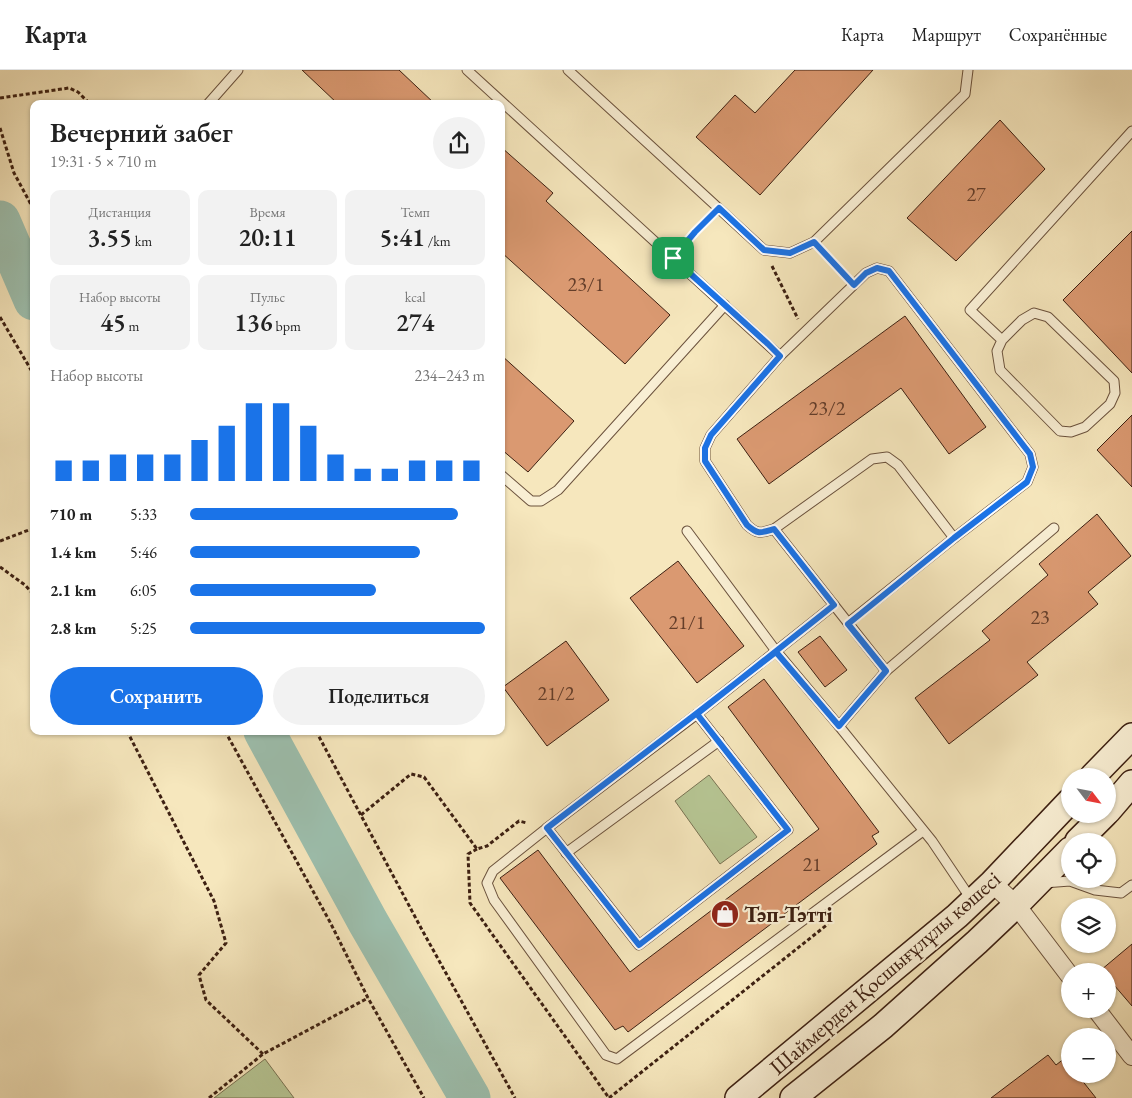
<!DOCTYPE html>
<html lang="ru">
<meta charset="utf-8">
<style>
:root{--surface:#fff;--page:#f2f2f2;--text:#222;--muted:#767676;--line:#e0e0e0;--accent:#1a73e8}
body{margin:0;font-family:"EB Garamond",serif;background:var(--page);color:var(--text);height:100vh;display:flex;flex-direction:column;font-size:19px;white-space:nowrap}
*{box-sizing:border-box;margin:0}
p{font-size:16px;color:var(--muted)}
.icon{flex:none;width:28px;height:28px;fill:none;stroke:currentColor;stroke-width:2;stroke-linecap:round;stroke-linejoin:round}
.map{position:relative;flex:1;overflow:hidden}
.details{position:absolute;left:30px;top:30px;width:475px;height:635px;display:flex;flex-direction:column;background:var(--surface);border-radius:10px;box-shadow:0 1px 4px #0004}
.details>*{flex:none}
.needle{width:32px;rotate:122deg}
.controls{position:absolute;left:1061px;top:698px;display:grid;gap:10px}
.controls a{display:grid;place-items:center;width:55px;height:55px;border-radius:50%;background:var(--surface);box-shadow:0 1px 4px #0004;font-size:25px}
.pin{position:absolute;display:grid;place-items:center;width:42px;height:42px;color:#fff;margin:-21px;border-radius:10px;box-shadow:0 2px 8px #0006}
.round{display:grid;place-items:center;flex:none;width:52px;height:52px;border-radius:26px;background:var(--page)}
.overview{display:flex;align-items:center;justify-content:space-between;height:85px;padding:0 20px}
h1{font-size:28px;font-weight:600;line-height:38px}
.stats{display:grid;grid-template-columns:repeat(3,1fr);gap:8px;height:85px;padding:5px 20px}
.stats div{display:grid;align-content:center;border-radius:10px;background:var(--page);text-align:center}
.stats b{font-size:25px;font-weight:600}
.stats small{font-size:14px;font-weight:400}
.stats p{font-size:14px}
.chart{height:140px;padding:10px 20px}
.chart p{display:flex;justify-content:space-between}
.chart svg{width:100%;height:90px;margin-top:5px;stroke:var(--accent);stroke-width:6}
.button{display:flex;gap:10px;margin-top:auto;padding:10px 20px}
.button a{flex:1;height:58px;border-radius:30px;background:var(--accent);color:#fff;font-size:20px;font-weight:600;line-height:58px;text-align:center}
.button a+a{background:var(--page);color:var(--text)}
ul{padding:0 20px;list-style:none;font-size:16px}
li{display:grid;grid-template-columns:80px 60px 1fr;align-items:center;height:38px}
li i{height:12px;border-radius:6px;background:var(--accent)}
header{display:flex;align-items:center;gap:30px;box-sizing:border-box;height:70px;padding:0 25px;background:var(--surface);border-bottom:1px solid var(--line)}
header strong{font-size:24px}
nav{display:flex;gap:28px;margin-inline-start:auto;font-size:18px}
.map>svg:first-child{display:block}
.green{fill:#b7c795;stroke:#7a7454}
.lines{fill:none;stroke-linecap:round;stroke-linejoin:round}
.river{stroke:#9dc0af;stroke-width:41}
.building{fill:#da9971;stroke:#3d2012}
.service-casing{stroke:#6b523d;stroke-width:11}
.minor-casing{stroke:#6b523d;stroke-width:20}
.secondary-casing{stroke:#3d2012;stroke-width:28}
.path{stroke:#3d2012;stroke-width:3;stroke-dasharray:4 2.5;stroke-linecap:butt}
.service{stroke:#f9efd4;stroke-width:9}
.minor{stroke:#f9efd4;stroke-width:18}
.secondary{stroke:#f9efd4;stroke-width:25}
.route-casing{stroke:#fff;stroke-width:10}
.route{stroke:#1a73e8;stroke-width:6}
.labels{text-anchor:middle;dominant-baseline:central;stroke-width:4.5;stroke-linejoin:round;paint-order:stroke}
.number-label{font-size:20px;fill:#643e2a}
.poi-label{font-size:22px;font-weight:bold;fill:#3d2012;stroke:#f9efd4;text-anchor:start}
.street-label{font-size:22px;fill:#3d2012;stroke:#f9efd4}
</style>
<header>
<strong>Карта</strong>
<nav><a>Карта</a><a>Маршрут</a><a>Сохранённые</a></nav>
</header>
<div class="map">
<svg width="1132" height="1028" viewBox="0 0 1132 1028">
<rect width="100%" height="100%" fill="#f6e7bd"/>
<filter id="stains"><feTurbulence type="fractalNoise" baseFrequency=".004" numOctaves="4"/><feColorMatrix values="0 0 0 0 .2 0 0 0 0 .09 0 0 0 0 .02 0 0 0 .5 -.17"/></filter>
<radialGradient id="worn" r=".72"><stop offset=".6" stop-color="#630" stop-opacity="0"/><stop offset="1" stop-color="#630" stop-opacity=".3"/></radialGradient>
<g class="green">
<polygon points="709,705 757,767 720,794 675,731"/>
<polygon points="265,989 294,1028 214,1028"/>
</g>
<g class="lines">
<g class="river">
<polyline points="0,151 34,230"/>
<polyline points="264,661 368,852 470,1028"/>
</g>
</g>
<g class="building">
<polygon points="302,0 399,0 435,34 338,34"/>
<polygon points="795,0 873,0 760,125 696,67 735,25 755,43"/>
<polygon points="1000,50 1045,99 956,191 907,148"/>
<polygon points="501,77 553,123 546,131 670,245 625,294 501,182"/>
<polygon points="1132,161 1132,303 1063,230"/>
<polygon points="905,246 986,357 949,384 901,318 769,414 737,369"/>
<polygon points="501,285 574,351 528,402 501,379"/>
<polygon points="1132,345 1132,417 1097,380"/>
<polygon points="1097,444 1131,486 1088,522 1098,534 1027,592 1038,605 949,674 915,628 990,570 982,561 1048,505 1039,494"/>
<polygon points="678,491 744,576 697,613 630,528"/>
<polygon points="820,566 847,600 825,617 798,582"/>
<polygon points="566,571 609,630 547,676 503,617"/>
<polygon points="764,609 879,762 872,766 877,774 628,962 623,956 615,960 500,808 538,780 630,902 819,759 728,637"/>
<polygon points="1132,874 1132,936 1108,908 1108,901 1102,901 1101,900"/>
<polygon points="1048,985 1056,995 1065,988 1070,994 1070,1004 1077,1004 1096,1028 991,1028"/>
</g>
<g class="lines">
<defs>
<g id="service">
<path d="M467 0 768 275 780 286 711 365 705 378V391L747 455C758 465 761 463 774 459"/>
<polyline points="568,0 764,180 790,183 814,172 965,24 968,0"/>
<polyline points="208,34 238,0"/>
<polyline points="1002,270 997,281 1000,300 1060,361 1071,362 1085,357 1110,334 1115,323 1114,311 1048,247 1034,243 1022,250 1002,270 970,240 1132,61"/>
<polyline points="780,286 866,203 877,198 889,201 1030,384 1033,397 1027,412 954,468 848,553"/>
<polyline points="501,405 531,431 541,431 558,420 725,235"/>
<polyline points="687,461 776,581 839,656"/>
<polyline points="834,535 697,644 788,760 639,875 547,758 493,801 487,813 494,830 606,985 617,989 923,761"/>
<polyline points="886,601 774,459 872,389 887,387 898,395 954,468"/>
<polyline points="547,758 697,644"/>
<polyline points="566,783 719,671"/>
<polyline points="1044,813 1070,811 1095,820 1121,823 1132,815"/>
<polyline points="971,829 932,771 839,656 886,601 1054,458"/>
</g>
<g id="minor">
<polyline points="992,813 1016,835 1070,906"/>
<polyline points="1096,939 1132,986"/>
</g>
<g id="secondary">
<polyline points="1093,706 1132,666"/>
<polyline points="1108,741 1132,713"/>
<polyline points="1078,771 1105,744"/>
<polyline points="738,1028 957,846 992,813 1070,731"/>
<polyline points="793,1028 883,956 977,872 1016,835 1070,780"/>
</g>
</defs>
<use href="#service" class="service-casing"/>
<use href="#minor" class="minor-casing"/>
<use href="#secondary" class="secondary-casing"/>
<g class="path">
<polyline points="0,28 69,18 78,22 90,34"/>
<polyline points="0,58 14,103 34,140"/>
<polyline points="683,176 708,149"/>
<polyline points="824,183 844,204"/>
<polyline points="772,196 798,249"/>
<polyline points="0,247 34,305"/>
<polyline points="0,471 34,458"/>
<polyline points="0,497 25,515 34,525"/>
<polyline points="127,661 214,831 226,873 199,905 206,930 263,984"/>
<polyline points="225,661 330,852 368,928 424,1028"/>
<polyline points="316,661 421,858 515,1028"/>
<polyline points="361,745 411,704 424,707 477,779 487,776 519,751 527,753"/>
<polyline points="477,779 468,784 470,833 609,1028"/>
<polyline points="209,1028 263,984 368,928"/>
<polyline points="609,1028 828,854"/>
</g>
<use href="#service" class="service"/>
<use href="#minor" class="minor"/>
<use href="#secondary" class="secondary"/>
</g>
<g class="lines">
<defs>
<path id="route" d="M673 188 768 274 780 286 711 365 705 378V391L747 455C758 465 761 463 774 459L834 535 697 644 788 760 639 875 547 758C623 700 700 641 776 582L839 656 886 601 848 554 954 468 1027 412 1033 397 1030 384 889 201 877 198 866 203 854 215 814 172 790 183 764 180 719 138 695 162 673 188"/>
</defs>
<use href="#route" class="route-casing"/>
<use href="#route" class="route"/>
</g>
<defs>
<symbol id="shop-disc" viewBox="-11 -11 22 22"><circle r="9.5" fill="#8f2418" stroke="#f9efd4"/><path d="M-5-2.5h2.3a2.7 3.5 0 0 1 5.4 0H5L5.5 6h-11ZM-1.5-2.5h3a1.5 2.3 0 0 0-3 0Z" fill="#fff"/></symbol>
</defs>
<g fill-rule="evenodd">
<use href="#shop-disc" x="709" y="828" width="32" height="32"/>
</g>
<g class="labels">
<g class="number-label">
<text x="976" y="124">27</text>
<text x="586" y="214">23/1</text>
<text x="827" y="338">23/2</text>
<text x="1040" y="547">23</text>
<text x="687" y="552">21/1</text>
<text x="556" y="623">21/2</text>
<text x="812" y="794">21</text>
</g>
<g class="poi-label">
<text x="744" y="844">Тәп-Тәтті</text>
</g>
<g class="street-label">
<text transform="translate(885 903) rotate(-41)">Шаймерден Қосшығұлұлы көшесі</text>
</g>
</g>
<rect width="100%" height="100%" filter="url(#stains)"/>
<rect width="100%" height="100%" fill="url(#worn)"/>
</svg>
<div class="controls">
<a><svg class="needle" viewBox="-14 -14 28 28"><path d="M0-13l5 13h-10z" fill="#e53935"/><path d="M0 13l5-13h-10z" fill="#767676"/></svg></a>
<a><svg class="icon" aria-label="locate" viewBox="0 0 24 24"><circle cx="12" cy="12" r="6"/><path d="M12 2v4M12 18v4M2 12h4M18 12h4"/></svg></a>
<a><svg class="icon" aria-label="layers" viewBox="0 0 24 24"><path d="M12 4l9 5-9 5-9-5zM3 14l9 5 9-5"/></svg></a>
<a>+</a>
<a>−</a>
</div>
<div class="pin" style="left:673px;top:188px;background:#1e9e55"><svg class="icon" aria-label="arrive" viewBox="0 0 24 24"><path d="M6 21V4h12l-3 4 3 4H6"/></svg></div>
<section class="details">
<div class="overview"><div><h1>Вечерний забег</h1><p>19:31 · 5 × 710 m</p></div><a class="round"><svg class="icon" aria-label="share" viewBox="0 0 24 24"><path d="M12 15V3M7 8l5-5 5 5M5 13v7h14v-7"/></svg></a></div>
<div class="stats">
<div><p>Дистанция</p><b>3.55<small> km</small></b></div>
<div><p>Время</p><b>20:11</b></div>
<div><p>Темп</p><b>5:41<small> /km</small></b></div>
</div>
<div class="stats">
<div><p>Набор высоты</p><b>45<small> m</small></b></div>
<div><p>Пульс</p><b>136<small> bpm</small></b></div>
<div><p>kcal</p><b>274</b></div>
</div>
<div class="chart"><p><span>Набор высоты</span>234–243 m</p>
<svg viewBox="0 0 160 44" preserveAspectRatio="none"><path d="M5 44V34M15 44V34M25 44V31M35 44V31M45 44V31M55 44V24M65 44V17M75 44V6M85 44V6M95 44V17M105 44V31M115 44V38M125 44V38M135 44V34M145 44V34M155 44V34"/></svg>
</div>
<ul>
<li><b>710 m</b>5:33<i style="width:91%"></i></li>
<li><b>1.4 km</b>5:46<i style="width:78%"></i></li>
<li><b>2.1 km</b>6:05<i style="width:63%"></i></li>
<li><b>2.8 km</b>5:25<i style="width:100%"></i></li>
</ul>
<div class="button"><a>Сохранить</a><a>Поделиться</a></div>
</section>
</div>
